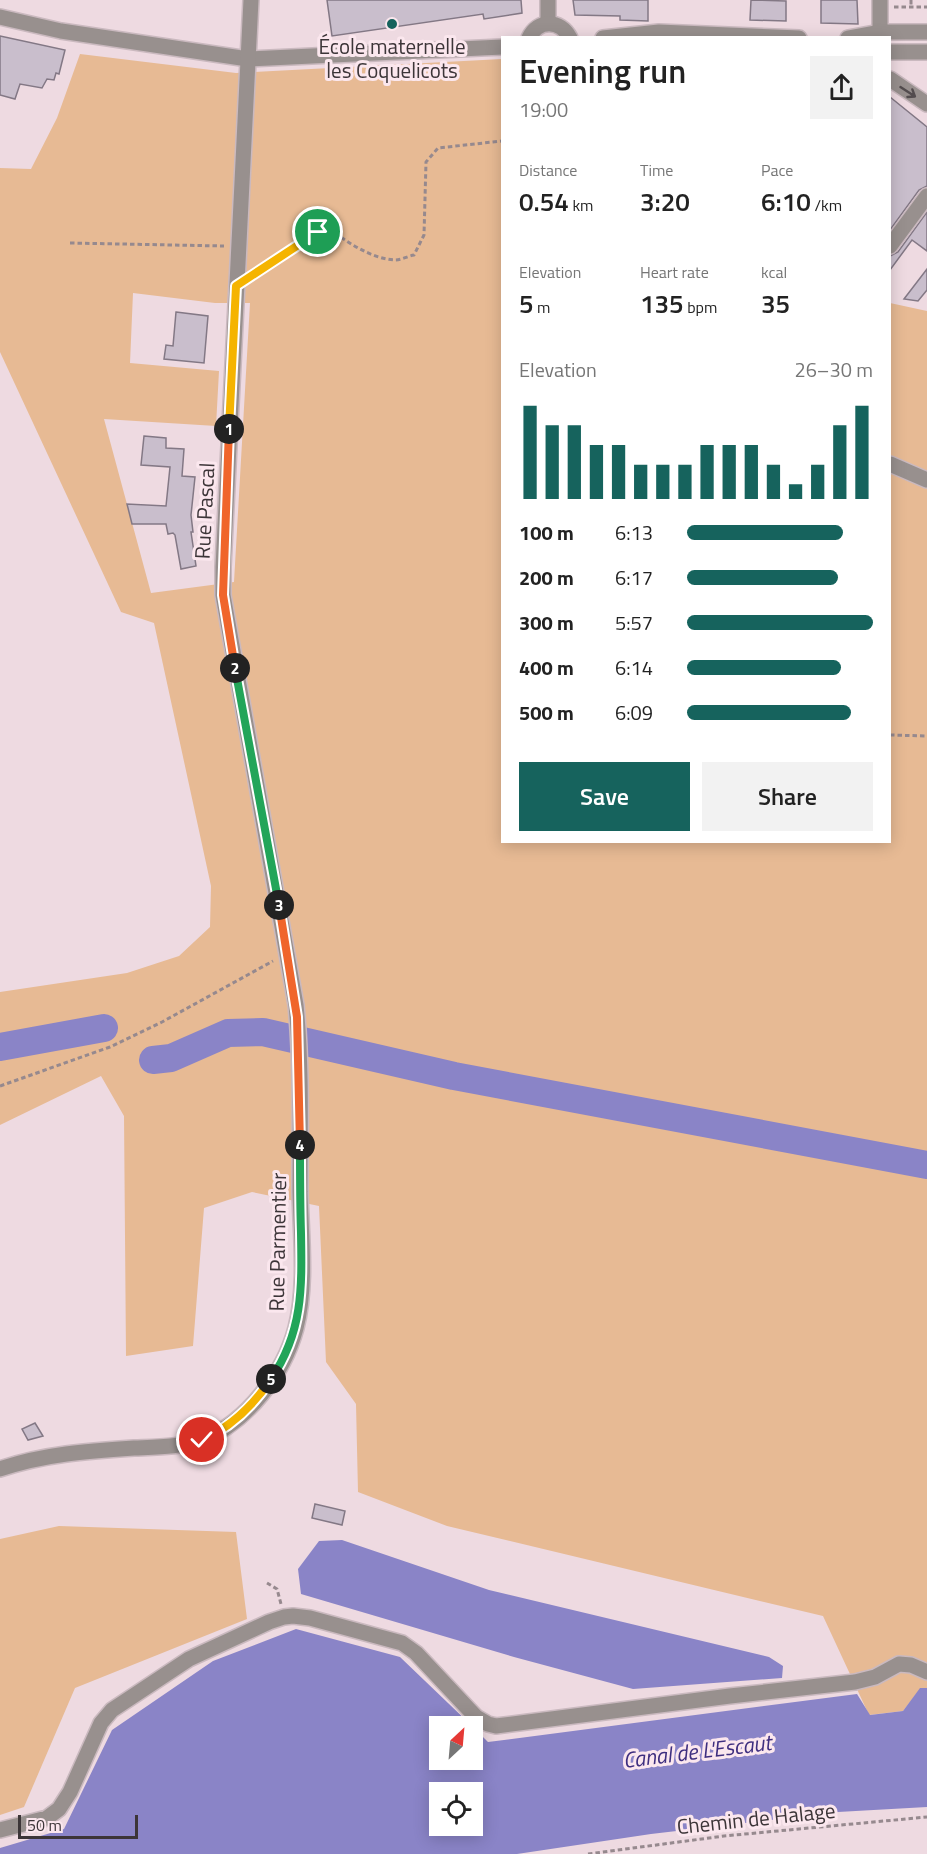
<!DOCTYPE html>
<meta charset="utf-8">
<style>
:root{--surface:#fff;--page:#f2f2f2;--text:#222;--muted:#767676;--accent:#16635d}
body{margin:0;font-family:"Titillium Web",sans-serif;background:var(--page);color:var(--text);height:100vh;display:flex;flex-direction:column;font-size:22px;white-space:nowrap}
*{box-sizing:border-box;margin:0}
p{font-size:20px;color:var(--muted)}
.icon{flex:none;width:33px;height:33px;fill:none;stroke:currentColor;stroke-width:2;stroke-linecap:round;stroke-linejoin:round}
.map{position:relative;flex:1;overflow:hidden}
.panel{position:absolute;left:501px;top:36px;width:390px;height:807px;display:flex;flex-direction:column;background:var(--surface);border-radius:0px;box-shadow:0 3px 15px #0003}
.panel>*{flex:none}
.needle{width:39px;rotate:26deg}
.buttons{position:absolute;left:429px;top:1716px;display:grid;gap:12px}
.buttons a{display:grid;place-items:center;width:54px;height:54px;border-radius:0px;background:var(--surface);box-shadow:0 3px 15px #0003;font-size:30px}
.scale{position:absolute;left:18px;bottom:15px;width:120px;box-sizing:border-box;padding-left:6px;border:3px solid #3c3538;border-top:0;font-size:16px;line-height:21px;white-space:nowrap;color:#3c3538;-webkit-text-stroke:4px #fbe7ee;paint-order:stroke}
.pin{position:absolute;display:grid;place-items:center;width:51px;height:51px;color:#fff;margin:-26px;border:3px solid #fff;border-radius:50%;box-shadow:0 2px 6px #0007}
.km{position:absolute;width:30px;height:30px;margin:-15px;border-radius:50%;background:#222;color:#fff;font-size:16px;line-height:30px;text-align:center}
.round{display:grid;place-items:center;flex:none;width:63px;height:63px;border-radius:0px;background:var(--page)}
.overview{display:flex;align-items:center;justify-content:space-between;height:102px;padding:0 18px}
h1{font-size:33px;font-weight:600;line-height:45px}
.figures{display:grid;grid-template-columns:repeat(3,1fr);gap:9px;height:102px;padding:6px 18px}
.figures div{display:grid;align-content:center}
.figures b{font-size:26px;font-weight:600}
.figures small{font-size:16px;font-weight:400}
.figures p{font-size:16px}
.chart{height:168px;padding:12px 18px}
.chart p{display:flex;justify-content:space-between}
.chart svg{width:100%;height:108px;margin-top:6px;stroke:var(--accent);stroke-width:6}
.primary-button{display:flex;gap:12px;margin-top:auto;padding:12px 18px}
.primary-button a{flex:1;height:69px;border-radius:0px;background:var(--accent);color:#fff;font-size:24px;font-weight:600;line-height:69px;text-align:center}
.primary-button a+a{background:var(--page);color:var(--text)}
ul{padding:0 18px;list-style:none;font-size:20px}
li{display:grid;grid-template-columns:96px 72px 1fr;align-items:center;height:45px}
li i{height:15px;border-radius:8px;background:var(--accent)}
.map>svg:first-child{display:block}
.green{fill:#e7ba94;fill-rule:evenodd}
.water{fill:#8a84c7;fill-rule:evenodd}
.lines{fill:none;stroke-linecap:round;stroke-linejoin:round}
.river{stroke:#8a84c7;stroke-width:28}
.building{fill:#c9becc;stroke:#837885;stroke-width:1.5}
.minor-casing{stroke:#cab9bf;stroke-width:18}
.path{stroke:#96898e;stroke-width:3;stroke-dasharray:4.5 3;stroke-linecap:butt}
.minor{stroke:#98908e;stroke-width:15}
.oneway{stroke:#534c4e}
.split-1-casing{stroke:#fff;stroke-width:12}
.split-2-casing{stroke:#fff;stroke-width:12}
.split-3-casing{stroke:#fff;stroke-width:12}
.split-4-casing{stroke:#fff;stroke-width:12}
.split-5-casing{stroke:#fff;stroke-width:12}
.split-6-casing{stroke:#fff;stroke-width:12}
.split-1{stroke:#f5b400;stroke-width:8}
.split-2{stroke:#f0652b;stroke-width:8}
.split-3{stroke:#22a559;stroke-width:8}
.split-4{stroke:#f0652b;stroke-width:8}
.split-5{stroke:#22a559;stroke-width:8}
.split-6{stroke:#f5b400;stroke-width:8}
.poi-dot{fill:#16635d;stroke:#fbe7ee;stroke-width:2}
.labels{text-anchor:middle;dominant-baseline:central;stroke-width:6;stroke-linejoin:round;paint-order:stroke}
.poi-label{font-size:21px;fill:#3c3538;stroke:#fbe7ee}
.street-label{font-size:21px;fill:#3c3538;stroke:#fbe7ee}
.water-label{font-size:22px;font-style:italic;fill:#3e2e7f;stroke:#fbe7ee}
</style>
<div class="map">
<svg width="927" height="1854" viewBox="0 0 927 1854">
<rect width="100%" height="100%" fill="#eedae1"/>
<g class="green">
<path d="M80 54 236 73 502 59V842H890V303L927 311V1688L920 1689 903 1711 869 1715 823 1616 447 1526 358 1492 356 1404 326 1362 319 1206 252 1192 204 1208 193 1346 126 1356 124 1116 101 1076 0 1125V992L127 973 179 956 210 927 211 886 154 623 121 612 0 352V168L31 169 57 118ZM133 293 215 303H250L234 582 151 593 104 419 216 426 219 371 130 363Z"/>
<polygon points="59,1526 236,1532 247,1619 75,1688 24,1807 0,1815 0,1539"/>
</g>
<g class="water">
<polygon points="342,1540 489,1590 769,1657 783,1666 782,1678 633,1689 514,1657 301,1594 298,1569 319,1541"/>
<path d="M296 1629 400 1657 472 1726H440V1760H472L473 1727 488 1742 857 1694 870 1715 903 1711 920 1688H927V1807L838 1812 651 1834 517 1854H0V1848L64 1829 112 1730 213 1661ZM440 1792H472V1826H440Z"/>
</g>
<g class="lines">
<g class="river">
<polyline points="0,1047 104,1028"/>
<polyline points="153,1060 171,1058 228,1033 263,1032 454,1076 927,1165"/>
</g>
</g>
<g class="building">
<polygon points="327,0 521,0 522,13 484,19 483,14 332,36"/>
<polygon points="573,0 648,0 648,21 620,20 620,16 575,15"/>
<polygon points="751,0 786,1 786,21 750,20"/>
<polygon points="821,0 857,0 858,24 821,23"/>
<polygon points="0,36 65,50 59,74 56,73 54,80 47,79 42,88 20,84 15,99 0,95"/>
<polygon points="890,97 927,127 927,186 919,190 890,230"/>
<polygon points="927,212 927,251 912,240 890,270 890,256 898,252"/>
<polygon points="927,269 927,290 918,301 904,299"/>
<polygon points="176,312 208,316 204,363 164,359 166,345 173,346"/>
<polygon points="144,436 166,438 166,448 184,449 182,476 195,477 191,515 193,532 191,532 196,566 181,569 175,535 173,533 168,534 166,524 132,524 127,504 166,506 170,467 141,465"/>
<polygon points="35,1423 43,1436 28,1440 22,1429"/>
<polygon points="315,1504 345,1511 342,1525 312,1518"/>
</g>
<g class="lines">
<defs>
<g id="minor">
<polyline points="548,0 548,23"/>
<polyline points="880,0 880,38"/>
<polyline points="0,17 61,31 248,59 502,47"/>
<path d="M529 38C538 19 560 19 570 38"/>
<polyline points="603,38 659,32 799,38"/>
<polyline points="848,38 880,32 927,32"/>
<polyline points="890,52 927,52"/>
<polyline points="890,79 927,104"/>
<polyline points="890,246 927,196"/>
<polyline points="890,464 927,480"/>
<path d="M0 1469C44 1454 88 1451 134 1448 157 1447 181 1447 202 1440 247 1423 284 1373 296 1328 307 1285 301 1236 300 1192 300 1130 302 1066 296 1005L223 595V567L251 0"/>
<polyline points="0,1830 47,1818 59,1809 70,1792 101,1723 112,1710 189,1659 269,1622 284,1617 293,1616 310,1618 402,1643 416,1653 476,1717 488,1724 496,1726 730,1696 855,1682 875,1677 899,1664 911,1665 927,1672"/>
</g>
</defs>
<use href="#minor" class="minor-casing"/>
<g class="path">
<polyline points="911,0 911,7"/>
<polyline points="894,7 927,7"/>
<polyline points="70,243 224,246"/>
<path d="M253 275 318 232 329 228C346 242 372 259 395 260 401 260 408 256 414 255L424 235 426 162 438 148 502 141"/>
<polyline points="890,735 927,736"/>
<polyline points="0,1086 110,1047 162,1022 273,961"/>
<polyline points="267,1583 277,1589 281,1604"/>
<polyline points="588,1854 724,1836 927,1817"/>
</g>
<use href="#minor" class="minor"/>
</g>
<defs><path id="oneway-shaft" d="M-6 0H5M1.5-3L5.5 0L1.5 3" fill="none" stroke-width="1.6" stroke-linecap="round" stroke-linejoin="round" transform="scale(1.5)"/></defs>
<use class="oneway" href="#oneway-shaft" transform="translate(908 92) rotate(33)"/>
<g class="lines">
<defs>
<polyline id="split-1" points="229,429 236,286 318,232"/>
<polyline id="split-2" points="229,429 223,595 235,668"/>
<polyline id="split-3" points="235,668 279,905"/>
<polyline id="split-4" points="279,905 297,1017 300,1145"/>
<path id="split-5" d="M271 1379C303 1332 302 1288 301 1233 300 1203 300 1174 300 1145"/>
<path id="split-6" d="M202 1440C231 1427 253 1406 271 1379"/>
</defs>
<use href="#split-1" class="split-1-casing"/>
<use href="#split-2" class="split-2-casing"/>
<use href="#split-3" class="split-3-casing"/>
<use href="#split-4" class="split-4-casing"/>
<use href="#split-5" class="split-5-casing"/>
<use href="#split-6" class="split-6-casing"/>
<use href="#split-1" class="split-1"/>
<use href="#split-2" class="split-2"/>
<use href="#split-3" class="split-3"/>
<use href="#split-4" class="split-4"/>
<use href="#split-5" class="split-5"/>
<use href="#split-6" class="split-6"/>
</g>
<circle class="poi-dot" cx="392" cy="24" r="6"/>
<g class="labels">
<g class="poi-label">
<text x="392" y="46">École maternelle<tspan x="392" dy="24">les Coquelicots</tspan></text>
</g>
<g class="street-label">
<text transform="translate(204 511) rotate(-87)">Rue Pascal</text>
<text transform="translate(277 1242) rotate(-89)">Rue Parmentier</text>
<text transform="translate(756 1818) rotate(-6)">Chemin de Halage</text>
</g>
<g class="water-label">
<text transform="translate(697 1751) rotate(-7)">Canal de L'Escaut</text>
</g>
</g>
</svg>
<div class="buttons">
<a><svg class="needle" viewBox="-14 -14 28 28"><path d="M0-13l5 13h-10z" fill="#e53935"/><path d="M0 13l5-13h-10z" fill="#767676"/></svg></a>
<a><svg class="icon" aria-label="locate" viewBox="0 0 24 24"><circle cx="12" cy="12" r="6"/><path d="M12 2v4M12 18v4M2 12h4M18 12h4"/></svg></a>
</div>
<div class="scale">50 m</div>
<div class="pin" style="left:318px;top:232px;background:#1e9e55"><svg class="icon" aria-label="arrive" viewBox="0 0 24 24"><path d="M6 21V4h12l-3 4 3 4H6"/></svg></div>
<div class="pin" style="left:202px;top:1440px;background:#d93025"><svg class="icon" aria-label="check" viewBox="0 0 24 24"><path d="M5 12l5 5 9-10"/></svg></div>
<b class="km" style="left:229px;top:429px">1</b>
<b class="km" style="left:235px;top:668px">2</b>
<b class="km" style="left:279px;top:905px">3</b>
<b class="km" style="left:300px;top:1145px">4</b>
<b class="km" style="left:271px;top:1379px">5</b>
<section class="panel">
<div class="overview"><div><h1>Evening run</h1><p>19:00</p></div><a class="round"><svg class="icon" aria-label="share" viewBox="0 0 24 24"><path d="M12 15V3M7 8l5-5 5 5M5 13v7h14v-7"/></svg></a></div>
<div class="figures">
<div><p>Distance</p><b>0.54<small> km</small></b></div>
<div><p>Time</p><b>3:20</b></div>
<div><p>Pace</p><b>6:10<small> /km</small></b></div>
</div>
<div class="figures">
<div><p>Elevation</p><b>5<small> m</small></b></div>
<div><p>Heart rate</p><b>135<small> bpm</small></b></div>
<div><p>kcal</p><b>35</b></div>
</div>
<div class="chart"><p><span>Elevation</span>26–30 m</p>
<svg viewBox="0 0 160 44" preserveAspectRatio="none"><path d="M5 44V6M15 44V14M25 44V14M35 44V22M45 44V22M55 44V30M65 44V30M75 44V30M85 44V22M95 44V22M105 44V22M115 44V30M125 44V38M135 44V30M145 44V14M155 44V6"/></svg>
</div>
<ul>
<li><b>100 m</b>6:13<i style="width:84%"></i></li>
<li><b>200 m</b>6:17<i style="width:81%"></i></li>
<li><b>300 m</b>5:57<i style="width:100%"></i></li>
<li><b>400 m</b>6:14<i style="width:83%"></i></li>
<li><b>500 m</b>6:09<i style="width:88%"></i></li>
</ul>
<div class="primary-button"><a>Save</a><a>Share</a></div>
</section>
</div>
